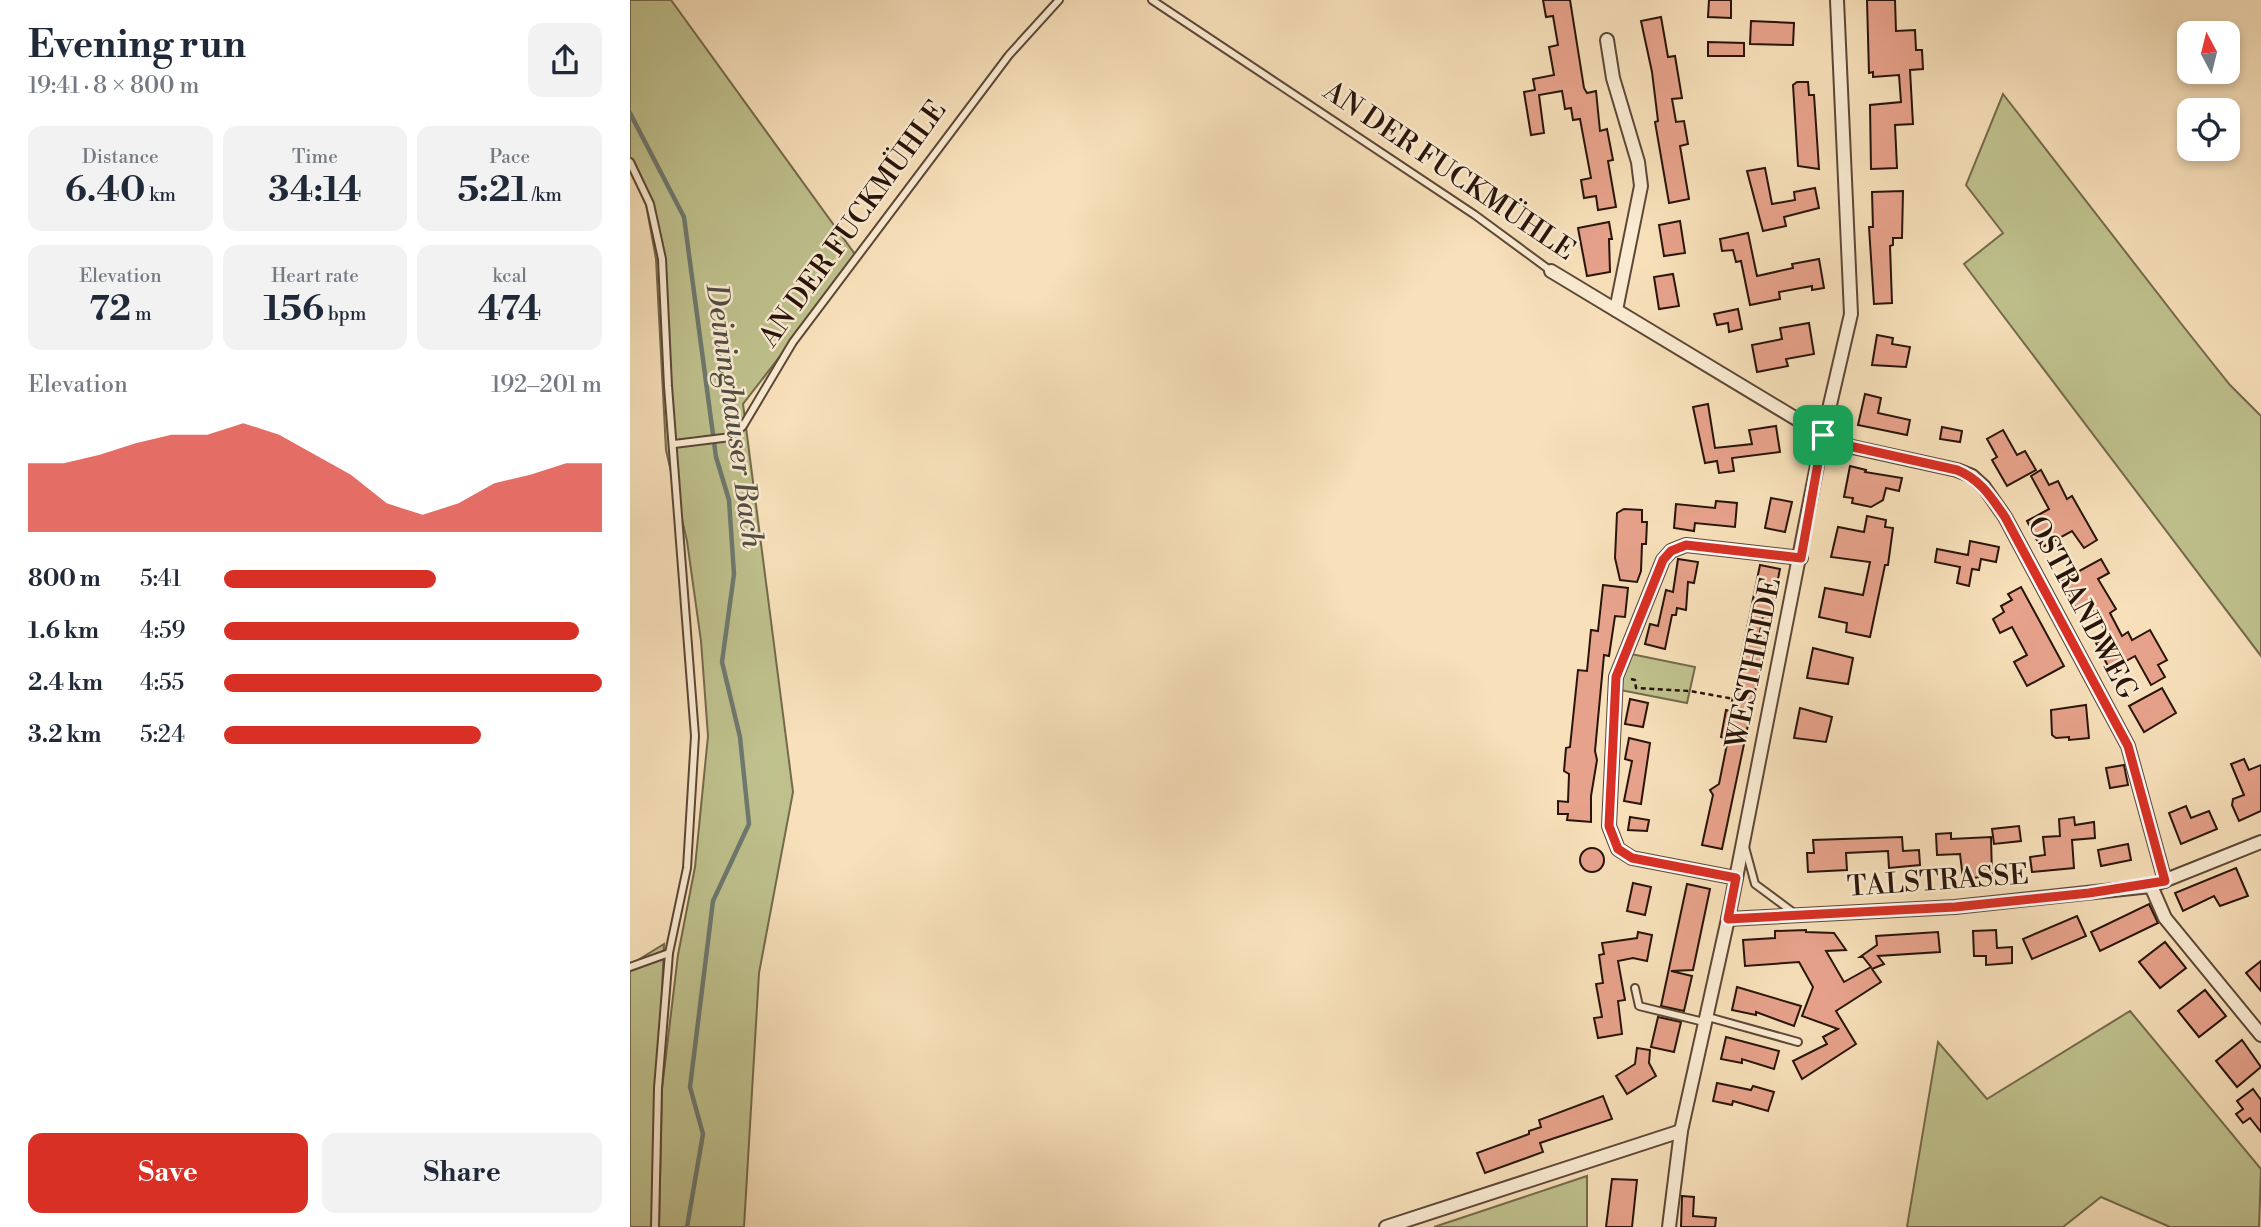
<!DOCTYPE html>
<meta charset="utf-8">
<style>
:root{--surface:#fff;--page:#f2f2f3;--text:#1f2937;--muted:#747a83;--accent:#d93025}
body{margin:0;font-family:"Libre Bodoni",serif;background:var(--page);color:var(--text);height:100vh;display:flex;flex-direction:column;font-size:26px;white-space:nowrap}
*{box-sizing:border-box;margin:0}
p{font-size:23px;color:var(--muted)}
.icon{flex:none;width:38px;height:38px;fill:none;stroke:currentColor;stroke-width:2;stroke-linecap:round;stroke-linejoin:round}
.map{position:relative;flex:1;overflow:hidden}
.sheet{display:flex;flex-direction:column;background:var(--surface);width:630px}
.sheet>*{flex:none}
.needle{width:46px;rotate:353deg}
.fabs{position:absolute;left:1547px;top:21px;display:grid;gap:14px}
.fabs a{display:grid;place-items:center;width:63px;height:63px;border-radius:14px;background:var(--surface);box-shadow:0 4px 10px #0003;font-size:35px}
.pin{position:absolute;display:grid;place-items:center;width:60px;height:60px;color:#fff;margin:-30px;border-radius:14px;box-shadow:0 4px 10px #0006}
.round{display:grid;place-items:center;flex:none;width:74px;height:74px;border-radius:14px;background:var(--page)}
.headline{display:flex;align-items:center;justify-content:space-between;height:119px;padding:0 28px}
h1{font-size:38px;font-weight:700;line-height:52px}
.stats{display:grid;grid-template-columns:repeat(3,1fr);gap:10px;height:119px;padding:7px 28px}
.stats div{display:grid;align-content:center;border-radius:14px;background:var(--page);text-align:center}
.stats b{font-size:35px;font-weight:700}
.stats small{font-size:19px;font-weight:400}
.stats p{font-size:19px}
.chart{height:196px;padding:14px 28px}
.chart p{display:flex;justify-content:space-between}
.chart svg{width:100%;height:126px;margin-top:7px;fill:var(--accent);opacity:.7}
.action{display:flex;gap:14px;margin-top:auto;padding:14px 28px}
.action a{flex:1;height:80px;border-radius:14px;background:var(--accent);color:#fff;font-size:28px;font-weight:700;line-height:80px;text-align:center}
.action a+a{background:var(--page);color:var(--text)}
ul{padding:0 28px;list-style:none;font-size:23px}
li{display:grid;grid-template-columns:112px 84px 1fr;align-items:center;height:52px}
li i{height:18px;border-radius:9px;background:var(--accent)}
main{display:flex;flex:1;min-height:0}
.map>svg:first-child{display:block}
.green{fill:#bfc18d;stroke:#746a4c;stroke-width:2}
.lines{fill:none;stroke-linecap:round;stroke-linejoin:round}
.stream{stroke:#6e796f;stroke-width:4.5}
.building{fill:#e7a28b;stroke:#28140a;stroke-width:2}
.service-casing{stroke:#5c4736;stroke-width:10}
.minor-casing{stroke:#5c4736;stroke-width:16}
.path{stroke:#28140a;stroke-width:2.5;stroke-dasharray:5 3.5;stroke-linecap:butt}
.service{stroke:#faebd2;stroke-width:6}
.minor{stroke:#faebd2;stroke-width:12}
.route-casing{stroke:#fff;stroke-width:14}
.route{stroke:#d93025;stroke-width:9}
.labels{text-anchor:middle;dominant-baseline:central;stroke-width:5;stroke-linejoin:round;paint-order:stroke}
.street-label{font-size:28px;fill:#28140a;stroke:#faebd2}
.water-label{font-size:30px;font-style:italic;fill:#514f45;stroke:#faebd2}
</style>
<main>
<section class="sheet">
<div class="headline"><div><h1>Evening run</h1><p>19:41 · 8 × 800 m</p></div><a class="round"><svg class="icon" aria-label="share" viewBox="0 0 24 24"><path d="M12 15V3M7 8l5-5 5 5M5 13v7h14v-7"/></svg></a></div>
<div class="stats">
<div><p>Distance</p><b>6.40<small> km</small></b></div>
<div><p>Time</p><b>34:14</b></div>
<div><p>Pace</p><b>5:21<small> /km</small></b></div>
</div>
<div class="stats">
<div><p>Elevation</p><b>72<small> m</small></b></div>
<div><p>Heart rate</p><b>156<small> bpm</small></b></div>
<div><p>kcal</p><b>474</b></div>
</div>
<div class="chart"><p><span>Elevation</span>192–201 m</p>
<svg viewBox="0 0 160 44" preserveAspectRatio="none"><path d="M0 44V20L10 20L20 17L30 13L40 10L50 10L60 6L70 10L80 17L90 24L100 34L110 38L120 34L130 27L140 24L150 20L160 20V44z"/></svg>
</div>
<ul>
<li><b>800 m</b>5:41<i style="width:56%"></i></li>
<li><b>1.6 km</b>4:59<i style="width:94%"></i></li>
<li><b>2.4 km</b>4:55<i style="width:100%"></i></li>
<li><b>3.2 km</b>5:24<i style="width:68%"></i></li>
</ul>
<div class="action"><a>Save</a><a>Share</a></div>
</section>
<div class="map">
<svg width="1631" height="1227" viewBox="0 0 1631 1227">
<rect width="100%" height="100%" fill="#f7e0ba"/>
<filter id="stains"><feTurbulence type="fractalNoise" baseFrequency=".00286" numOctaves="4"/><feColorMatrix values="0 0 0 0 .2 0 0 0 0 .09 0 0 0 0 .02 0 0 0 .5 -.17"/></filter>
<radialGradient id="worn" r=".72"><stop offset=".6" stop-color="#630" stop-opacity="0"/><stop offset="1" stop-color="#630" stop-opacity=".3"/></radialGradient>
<g class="green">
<polygon points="0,0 41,0 227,257 113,404 163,792 129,973 114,1227 29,1227 32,1089 48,955 65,867 78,736 71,641 57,541 36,450 26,259 16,204 0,169"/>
<polygon points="1373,94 1553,326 1600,385 1631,416 1631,656 1334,264 1373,233 1336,185"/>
<polygon points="1001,654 1065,667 1057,703 990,690 990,682"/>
<polygon points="34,944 22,1227 0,1227 0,965"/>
<polygon points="1500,1011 1631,1169 1629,1227 1540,1227 1471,1197 1433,1227 1277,1227 1308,1042 1357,1099"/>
<polygon points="957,1176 957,1227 804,1227"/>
</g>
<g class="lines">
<polyline class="stream" points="0,113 54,217 86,457 99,500 104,574 92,662 110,737 119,824 83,901 60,1087 73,1134 57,1227"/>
</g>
<g class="building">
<polygon points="913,0 940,0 954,88 957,93 966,91 970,131 977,129 983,160 978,161 986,207 968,210 966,196 954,198 951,180 961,178 950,119 943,120 941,108 935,109 932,91 909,95 914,133 901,135 894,92 905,90 903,79 924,75 919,47 928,45 923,16 916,17"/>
<polygon points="1079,0 1101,0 1101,18 1078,17"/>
<polygon points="1237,0 1265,0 1266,31 1285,30 1286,50 1292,50 1293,69 1280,70 1283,124 1265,125 1267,168 1241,169 1240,105 1271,102 1269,75 1243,77 1243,72 1239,73"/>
<polygon points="1031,17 1038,57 1045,56 1052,98 1042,99 1046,122 1054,121 1058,144 1050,146 1059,199 1039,203 1025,122 1028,121 1022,72 1011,21"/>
<polygon points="1121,21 1164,23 1163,45 1120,44"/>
<polygon points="1078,42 1114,43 1114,56 1078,56"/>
<polygon points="1167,82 1178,82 1179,95 1184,95 1189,169 1168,166 1163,85"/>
<polygon points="1135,168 1142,204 1165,200 1164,192 1185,188 1189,208 1154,217 1156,226 1133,231 1117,171"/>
<polygon points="1273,191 1272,238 1263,238 1263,245 1260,246 1262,303 1244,304 1239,227 1243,227 1242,192"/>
<polygon points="1050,221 1055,253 1034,256 1029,225"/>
<polygon points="979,222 982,239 979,239 980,272 957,276 948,228"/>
<polygon points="1118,233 1127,276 1163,268 1162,264 1189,259 1194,288 1182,290 1182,286 1149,292 1150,299 1120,305 1111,261 1106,262 1103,250 1092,251 1090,239"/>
<polygon points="1043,274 1049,306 1029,309 1024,277"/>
<polygon points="1108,309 1112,329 1099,332 1098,323 1087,325 1084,314"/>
<polygon points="1179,323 1184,354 1156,359 1158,366 1127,372 1122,345 1152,339 1150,328"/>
<polygon points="1247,335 1263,338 1262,344 1280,347 1276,367 1242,365"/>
<polygon points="1235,394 1251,398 1248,413 1280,420 1277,435 1228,425"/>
<polygon points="1078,404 1085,448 1122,444 1119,430 1146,426 1150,452 1102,458 1104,471 1089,473 1087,461 1075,463 1063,407"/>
<polygon points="1312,427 1332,431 1330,442 1310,439"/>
<polygon points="1373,430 1387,455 1395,451 1406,470 1377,486 1362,460 1367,457 1357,439"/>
<polygon points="1220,466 1236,470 1235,472 1272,478 1269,491 1256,488 1253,500 1241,507 1222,503 1223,498 1214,497"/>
<polygon points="1411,470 1419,485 1428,481 1437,499 1442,496 1467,540 1454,548 1442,531 1411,548 1397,521 1419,509 1401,476"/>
<polygon points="1141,498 1162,502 1155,532 1135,528"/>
<polygon points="1086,501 1107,503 1105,527 1065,523 1064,531 1044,528 1046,504 1085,508"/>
<polygon points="994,509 1012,510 1012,522 1017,522 1016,544 1012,544 1011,571 1007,582 990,580 985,558 987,513"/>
<polygon points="1237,516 1256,520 1255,527 1263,528 1258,565 1255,565 1240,637 1216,632 1217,623 1189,617 1195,588 1233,595 1240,562 1201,557 1208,527 1234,532"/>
<polygon points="1340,541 1369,547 1366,562 1351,559 1349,570 1342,569 1339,586 1327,583 1330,567 1305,562 1307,549 1338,555"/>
<polygon points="1048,559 1068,562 1064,583 1058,582 1056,610 1047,608 1046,615 1042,615 1035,649 1015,644 1020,624 1028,626 1036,590 1043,592"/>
<polygon points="1471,559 1479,573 1468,579 1486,609 1480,613 1492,636 1498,632 1502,640 1520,630 1537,660 1528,665 1535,677 1521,685 1505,656 1480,670 1466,643 1478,636 1461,605 1446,609 1431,581"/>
<polygon points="1130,565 1150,569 1140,618 1133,616 1129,637 1136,639 1092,849 1072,845 1083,795 1080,790 1089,784 1098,739 1091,737 1096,710 1100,711"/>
<polygon points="973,585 998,588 995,617 985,616 979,656 974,655 965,751 967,760 961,796 961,822 937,820 938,814 928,814 928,801 938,802 939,774 934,771 936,748 940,747 948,670 957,671 961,630 968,631"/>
<polygon points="1391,587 1434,666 1397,686 1384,662 1397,655 1382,627 1370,633 1363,619 1374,612 1371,606 1382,600 1378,594"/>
<polygon points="1183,648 1223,658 1218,684 1177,678"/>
<polygon points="1532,688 1546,713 1514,732 1499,706"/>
<polygon points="1000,699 1018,703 1013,727 995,724"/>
<polygon points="1456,705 1459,738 1439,740 1439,737 1426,738 1422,735 1421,710"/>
<polygon points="1170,708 1202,717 1196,742 1164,738"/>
<polygon points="999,738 1020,743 1011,804 994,801 1002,761 995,759"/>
<polygon points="1614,759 1619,770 1631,765 1631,811 1609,821 1602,805 1603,799 1614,795 1601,764"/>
<polygon points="1494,765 1498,785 1480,788 1476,768"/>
<polygon points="1556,806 1561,818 1579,811 1587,829 1551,844 1539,813"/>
<polygon points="1000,817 1019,820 1017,831 998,830"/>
<polygon points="1444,817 1445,825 1464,822 1465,838 1442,840 1444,868 1402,872 1400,857 1415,855 1413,837 1430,836 1429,819"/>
<polygon points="1389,826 1391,841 1364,844 1362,829"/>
<polygon points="1321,833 1321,839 1361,837 1362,876 1333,879 1330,854 1307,855 1306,834"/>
<polygon points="1272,837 1273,851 1289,850 1290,865 1259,868 1258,851 1216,853 1217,870 1178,872 1177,853 1184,853 1183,840"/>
<polygon points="1498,844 1501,860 1471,866 1468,850"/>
<circle cx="962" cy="860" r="12"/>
<polygon points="1606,868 1618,896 1590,906 1584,896 1553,911 1545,893"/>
<polygon points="1003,883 1021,887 1015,915 997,911"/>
<polygon points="1057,884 1080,889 1063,970 1041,971 1062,976 1054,1011 1031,1006"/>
<polygon points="1519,904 1528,923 1470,951 1461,932"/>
<polygon points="1447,916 1456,936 1402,959 1393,939"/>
<polygon points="1176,930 1176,932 1204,933 1216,950 1196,951 1214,982 1241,967 1233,957 1230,957 1247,945 1246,936 1308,932 1310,952 1248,956 1254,964 1242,969 1251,982 1206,1011 1226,1044 1172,1079 1163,1061 1197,1044 1193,1037 1208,1029 1172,1016 1183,987 1169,962 1115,966 1113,940 1145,938 1145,931"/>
<polygon points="1366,930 1367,948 1382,947 1382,963 1356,965 1356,956 1344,956 1343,931"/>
<polygon points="1008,932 1022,935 1017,961 1003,958 988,961 995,1000 988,1001 992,1034 968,1038 964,1018 972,1017 966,984 973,983 969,955 974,954 972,943 1007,938"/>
<polygon points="1535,942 1556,968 1530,988 1509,962"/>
<polygon points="1631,961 1631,991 1616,973"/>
<polygon points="1107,987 1171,1006 1164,1026 1126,1012 1126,1015 1102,1010"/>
<polygon points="1575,990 1596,1016 1569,1037 1548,1011"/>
<polygon points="1028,1017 1051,1022 1044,1052 1021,1047"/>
<polygon points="1096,1037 1149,1051 1144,1069 1112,1059 1112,1063 1091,1059"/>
<polygon points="1612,1040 1631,1067 1607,1087 1586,1061"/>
<polygon points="1007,1048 1020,1050 1019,1063 1026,1076 997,1094 986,1076 1005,1064"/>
<polygon points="1087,1083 1121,1090 1123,1086 1144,1092 1138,1111 1103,1101 1102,1105 1083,1101"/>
<polygon points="1623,1089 1631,1100 1631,1132 1620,1118 1613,1123 1606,1114 1613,1109 1607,1101"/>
<polygon points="973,1096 982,1119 910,1143 913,1152 855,1173 847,1153 899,1134 899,1131 911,1127 909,1120"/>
<polygon points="982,1179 1007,1180 1002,1227 976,1227"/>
<polygon points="1052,1196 1064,1197 1063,1216 1086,1218 1085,1227 1051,1227"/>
</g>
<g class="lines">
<defs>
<g id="service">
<polyline points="522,0 845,215 921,271"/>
<polyline points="0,162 20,204 32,259 38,386 65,736 57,868 39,953 28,1088 25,1227"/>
<polyline points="44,444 101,437 113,426 163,342 379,55 429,0"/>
<polyline points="1115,847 1125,884 1164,913"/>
<polyline points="0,967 39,953"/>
<polyline points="1005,988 1009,1006 1074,1022"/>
<polyline points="1078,1017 1168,1042"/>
</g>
<g id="minor">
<polyline points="977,40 983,78 1008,162 1011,186 986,310"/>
<polyline points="921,271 1193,435 1218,446 1327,470 1342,476 1354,487 1375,517 1498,746 1535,881"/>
<polyline points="1106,878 1002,858 988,849 979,826 986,677 1033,560 1041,551 1056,545 1171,558"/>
<polyline points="1521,886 1535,918 1631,1035"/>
<polyline points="1098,919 1325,907 1521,886 1631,842"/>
<polyline points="756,1227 1051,1131"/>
<polyline points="1039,1227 1051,1131 1098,919 1193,435 1221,314 1207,0"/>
</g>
</defs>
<use href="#service" class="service-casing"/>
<use href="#minor" class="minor-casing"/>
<polyline class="path" points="1001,679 1005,680 1006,688 1060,691 1126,703"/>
<use href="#service" class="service"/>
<use href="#minor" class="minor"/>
</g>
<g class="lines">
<defs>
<path id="route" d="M1193 435 1219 446 1327 470C1350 479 1361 497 1375 517L1498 746 1535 881 1459 893 1325 907 1098 919 1106 878 1002 858 988 849 979 826 986 677 1033 560 1041 551 1056 545 1171 558Z"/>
</defs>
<use href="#route" class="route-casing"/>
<use href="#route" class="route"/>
</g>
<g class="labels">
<g class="street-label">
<text transform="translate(819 171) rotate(34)">AN DER FUCKMÜHLE</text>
<text transform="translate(223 224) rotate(-54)">AN DER FUCKMÜHLE</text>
<text transform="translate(1452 608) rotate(62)">OSTRANDWEG</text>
<text transform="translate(1124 663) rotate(-78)">WESTHEIDE</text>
<text transform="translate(1308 881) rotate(-4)">TALSTRASSE</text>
</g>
<g class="water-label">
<text transform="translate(104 416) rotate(82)">Deininghauser Bach</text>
</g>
</g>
<rect width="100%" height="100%" filter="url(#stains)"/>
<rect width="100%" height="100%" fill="url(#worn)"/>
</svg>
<div class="fabs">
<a><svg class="needle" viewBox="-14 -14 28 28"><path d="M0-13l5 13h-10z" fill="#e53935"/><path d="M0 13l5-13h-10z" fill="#747a83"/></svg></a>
<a><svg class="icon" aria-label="locate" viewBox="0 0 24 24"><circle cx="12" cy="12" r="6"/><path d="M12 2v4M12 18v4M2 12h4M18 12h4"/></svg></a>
</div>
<div class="pin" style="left:1193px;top:435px;background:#1e9e55"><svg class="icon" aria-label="arrive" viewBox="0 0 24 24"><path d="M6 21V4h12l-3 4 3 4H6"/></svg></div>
</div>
</main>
